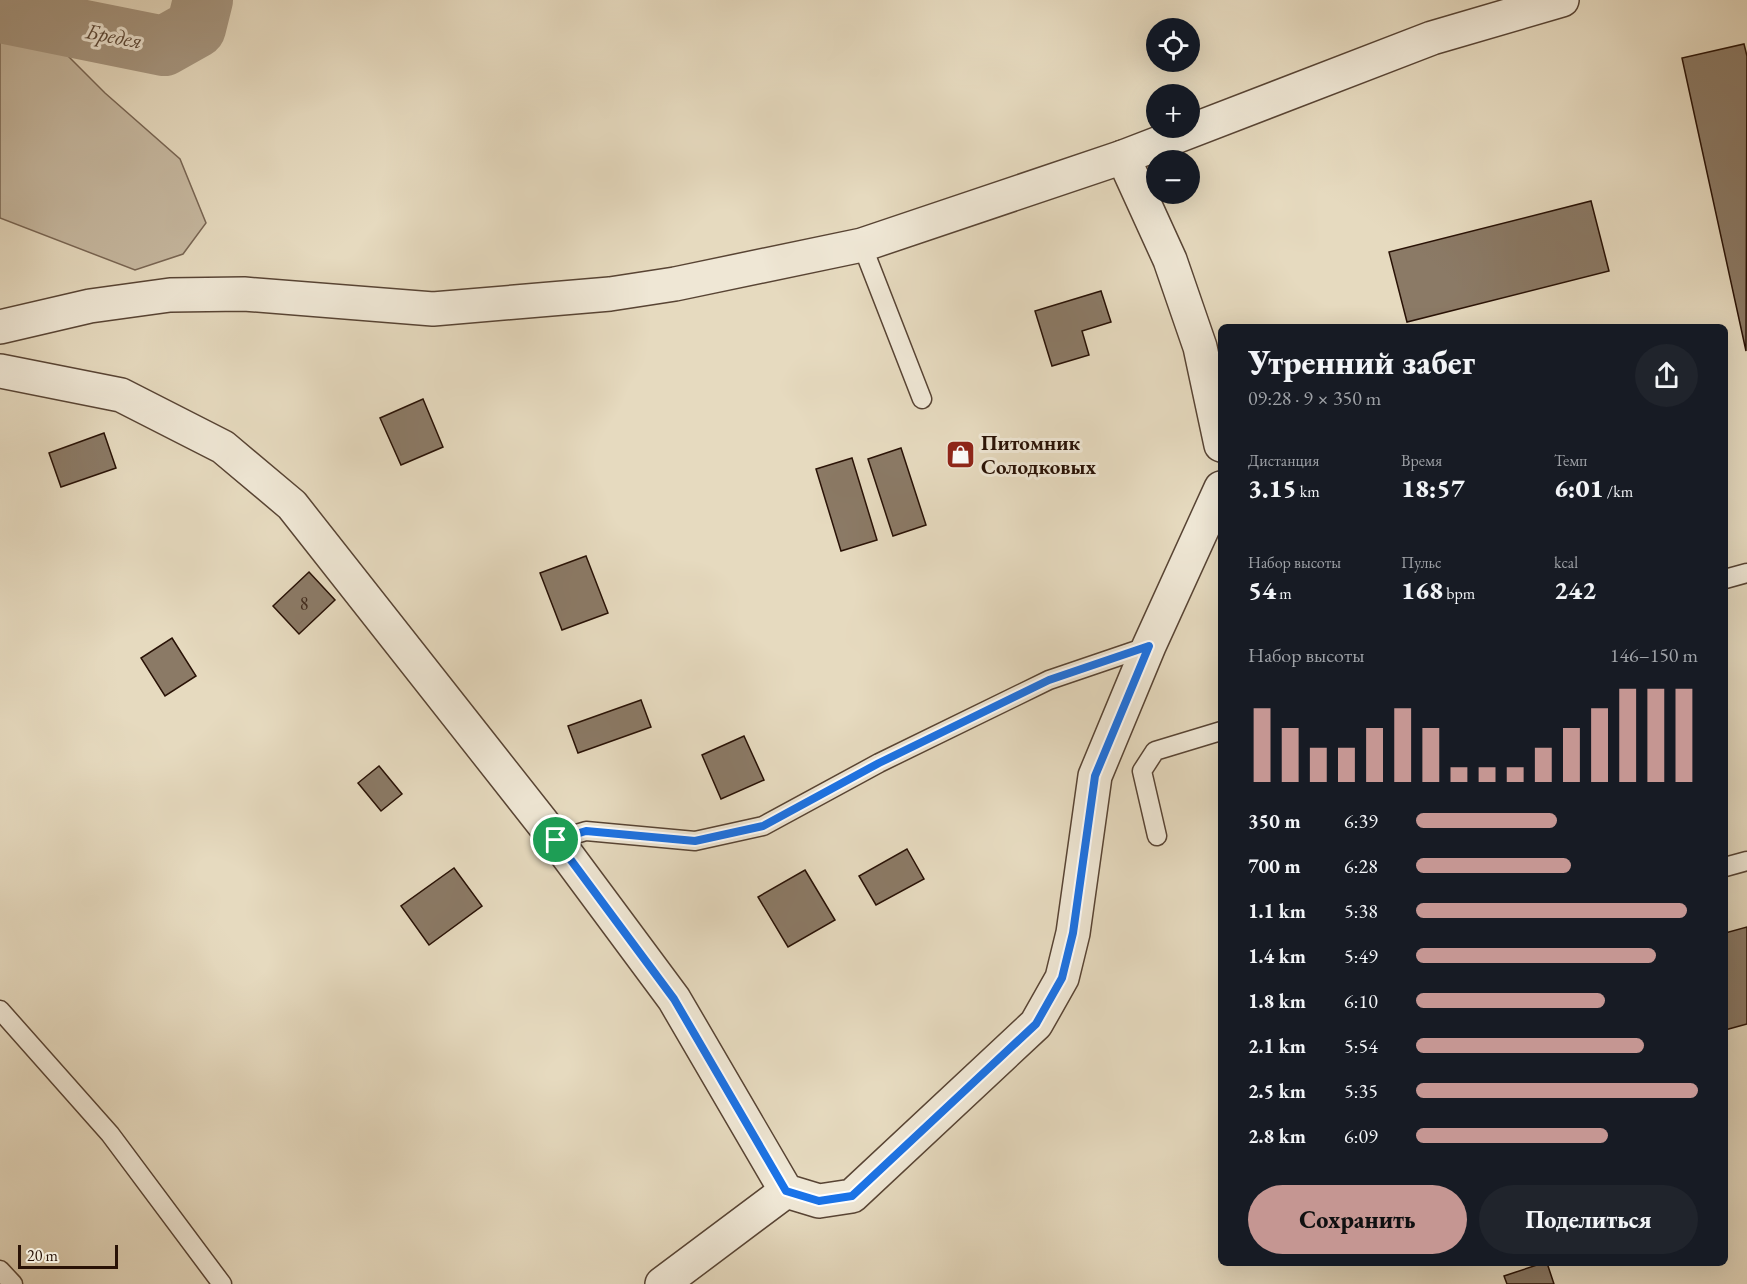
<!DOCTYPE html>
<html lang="ru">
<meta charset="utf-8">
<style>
:root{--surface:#171b24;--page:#20242c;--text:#f1f3f6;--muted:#9ea1a6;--accent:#c59692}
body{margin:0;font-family:"EB Garamond",serif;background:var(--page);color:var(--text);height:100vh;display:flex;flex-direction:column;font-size:22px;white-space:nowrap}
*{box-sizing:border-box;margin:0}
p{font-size:20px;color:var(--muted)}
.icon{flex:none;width:33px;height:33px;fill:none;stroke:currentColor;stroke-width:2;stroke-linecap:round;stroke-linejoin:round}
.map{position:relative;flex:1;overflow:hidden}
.panel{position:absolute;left:1218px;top:324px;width:510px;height:942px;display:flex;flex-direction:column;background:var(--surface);border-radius:9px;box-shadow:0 6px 24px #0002}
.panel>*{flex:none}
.buttons{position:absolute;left:1146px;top:18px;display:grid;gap:12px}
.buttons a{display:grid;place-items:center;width:54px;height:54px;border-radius:50%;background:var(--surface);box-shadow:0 6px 24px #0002;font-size:30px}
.scale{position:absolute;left:18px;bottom:15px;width:100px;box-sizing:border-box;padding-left:6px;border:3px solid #291206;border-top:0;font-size:16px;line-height:21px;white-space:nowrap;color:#291206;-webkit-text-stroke:4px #efe7d5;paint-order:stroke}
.pin{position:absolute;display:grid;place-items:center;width:51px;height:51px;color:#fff;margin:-26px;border:3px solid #fff;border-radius:50%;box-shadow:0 2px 6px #0007}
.round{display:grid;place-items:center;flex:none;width:63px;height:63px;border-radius:32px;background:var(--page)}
.summary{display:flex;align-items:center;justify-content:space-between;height:102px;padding:0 30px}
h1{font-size:33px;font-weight:800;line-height:45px}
.figures{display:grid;grid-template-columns:repeat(3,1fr);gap:9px;height:102px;padding:6px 30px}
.figures div{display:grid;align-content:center}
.figures b{font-size:26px;font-weight:800}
.figures small{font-size:16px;font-weight:400}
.figures p{font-size:16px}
.chart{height:168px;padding:12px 30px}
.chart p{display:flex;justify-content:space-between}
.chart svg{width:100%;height:108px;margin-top:6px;stroke:var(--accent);stroke-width:6}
.cta{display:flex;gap:12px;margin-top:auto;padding:12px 30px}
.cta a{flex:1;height:69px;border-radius:36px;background:var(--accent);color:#111;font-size:24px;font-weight:800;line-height:69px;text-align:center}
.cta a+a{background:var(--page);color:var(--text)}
ul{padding:0 30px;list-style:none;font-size:20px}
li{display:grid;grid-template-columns:96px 72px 1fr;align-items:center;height:45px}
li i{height:15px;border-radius:8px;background:var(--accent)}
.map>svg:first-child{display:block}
.green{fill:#c6b8a0;stroke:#786553;stroke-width:1.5}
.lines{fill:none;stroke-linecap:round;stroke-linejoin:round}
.river{stroke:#a69680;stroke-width:60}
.building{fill:#8b7a66;stroke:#291206;stroke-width:1.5}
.lane-casing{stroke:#584434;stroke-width:21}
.street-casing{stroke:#584434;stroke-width:36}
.lane{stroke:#efe7d5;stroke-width:18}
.street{stroke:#efe7d5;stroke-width:33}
.route-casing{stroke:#fff;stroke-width:12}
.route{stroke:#1a73e8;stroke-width:8}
.labels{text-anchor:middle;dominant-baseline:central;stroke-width:6;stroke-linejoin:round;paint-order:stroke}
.number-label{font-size:18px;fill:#422c1e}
.poi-label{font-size:21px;font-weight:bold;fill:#291206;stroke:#efe7d5;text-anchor:start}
.water-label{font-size:22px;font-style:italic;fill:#5b4737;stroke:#efe7d5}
</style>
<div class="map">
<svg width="1747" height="1284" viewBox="0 0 1747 1284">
<rect width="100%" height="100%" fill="#e6dabf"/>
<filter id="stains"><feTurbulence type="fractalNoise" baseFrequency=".00333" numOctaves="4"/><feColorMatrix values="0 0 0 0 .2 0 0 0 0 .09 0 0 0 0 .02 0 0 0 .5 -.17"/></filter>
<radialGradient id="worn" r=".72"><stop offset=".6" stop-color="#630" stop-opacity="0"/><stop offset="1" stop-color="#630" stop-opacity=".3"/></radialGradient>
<polygon class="green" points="0,0 12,0 105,93 180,159 206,223 183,254 135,270 0,218"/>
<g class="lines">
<polyline class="river" points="0,13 164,46 196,28 203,0"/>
</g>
<g class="building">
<polygon points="1744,44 1747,56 1746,351 1682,58"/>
<polygon points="1591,201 1609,271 1407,322 1389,252"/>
<polygon points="1101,291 1111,322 1082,331 1089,355 1052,366 1035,311"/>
<polygon points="423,399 443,447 401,465 380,418"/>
<polygon points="104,433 116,468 61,487 49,453"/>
<polygon points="901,448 926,525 893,536 868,459"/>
<polygon points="852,458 877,540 841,551 816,469"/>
<polygon points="586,556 608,613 562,630 540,573"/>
<polygon points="309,572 335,600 299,634 273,606"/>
<polygon points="172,638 196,676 165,696 141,658"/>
<polygon points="641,700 651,727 578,753 568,726"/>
<polygon points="744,736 764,780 721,799 702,755"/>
<polygon points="379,766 402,794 381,811 358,783"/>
<polygon points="907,849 924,879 876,905 859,876"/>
<polygon points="454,868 482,906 429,945 401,906"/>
<polygon points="805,870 835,920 788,947 758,897"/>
<polygon points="1747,927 1747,1024 1725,1030 1725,933"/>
<polygon points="1543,1263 1547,1263 1554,1284 1507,1284 1504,1276"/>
</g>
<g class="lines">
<defs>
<g id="lane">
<polyline points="862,245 922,399"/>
<polyline points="1725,579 1747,573"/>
<polyline points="1157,836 1142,771 1155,751 1221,731"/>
<polyline points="556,840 586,831 695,841 763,826 879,763 1049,680 1149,646"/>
<polyline points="1725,867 1747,861"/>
<polyline points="0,1010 110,1134 222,1284"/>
<polyline points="0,1270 13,1284"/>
</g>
<g id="street">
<polyline points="1123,157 1170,260 1200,347 1221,445"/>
<polyline points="0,327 90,306 170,295 244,294 433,309 610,294 675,284 862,245 1123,157 1432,38 1562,0"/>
<polyline points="0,371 121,395 223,447 292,505 556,840 674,999 786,1191 819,1201 852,1196 1036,1024 1062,978 1073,933 1095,776 1149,646 1221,488"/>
<polyline points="662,1284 786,1191"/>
</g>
</defs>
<use href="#lane" class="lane-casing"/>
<use href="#street" class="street-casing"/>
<use href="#lane" class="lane"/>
<use href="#street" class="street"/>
</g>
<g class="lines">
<defs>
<polygon id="route" points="1149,646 1095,776 1073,933 1062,978 1036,1024 852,1196 819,1201 786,1191 674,999 556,840 586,831 695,841 763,826 879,763 1049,680"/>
</defs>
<use href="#route" class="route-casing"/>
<use href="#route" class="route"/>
</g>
<defs>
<symbol id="shop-square" viewBox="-11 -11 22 22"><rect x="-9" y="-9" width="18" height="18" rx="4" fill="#8f2418" stroke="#efe7d5"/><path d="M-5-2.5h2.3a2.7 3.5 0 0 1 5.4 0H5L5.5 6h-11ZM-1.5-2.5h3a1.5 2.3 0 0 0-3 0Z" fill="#fff"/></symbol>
</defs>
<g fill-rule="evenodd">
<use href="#shop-square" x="944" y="438" width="33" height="33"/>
</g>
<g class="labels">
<g class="number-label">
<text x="304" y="603">8</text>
</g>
<g class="poi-label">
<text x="981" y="442">Питомник<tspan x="981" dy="24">Солодковых</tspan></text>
</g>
<g class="water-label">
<text transform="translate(114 36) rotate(11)">Бредея</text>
</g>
</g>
<rect width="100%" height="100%" filter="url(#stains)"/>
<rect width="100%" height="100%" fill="url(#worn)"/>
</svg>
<div class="buttons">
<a><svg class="icon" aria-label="locate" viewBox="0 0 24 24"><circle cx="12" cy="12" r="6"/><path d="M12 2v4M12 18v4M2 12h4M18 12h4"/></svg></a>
<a>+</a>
<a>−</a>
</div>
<div class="scale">20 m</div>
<div class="pin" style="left:556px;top:840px;background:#1e9e55"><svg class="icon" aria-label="arrive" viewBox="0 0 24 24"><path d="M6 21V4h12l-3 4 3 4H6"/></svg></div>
<section class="panel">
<div class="summary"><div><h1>Утренний забег</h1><p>09:28 · 9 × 350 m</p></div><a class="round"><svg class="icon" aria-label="share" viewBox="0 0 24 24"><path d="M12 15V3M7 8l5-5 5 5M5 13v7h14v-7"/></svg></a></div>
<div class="figures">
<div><p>Дистанция</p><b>3.15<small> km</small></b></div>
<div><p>Время</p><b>18:57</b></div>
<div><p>Темп</p><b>6:01<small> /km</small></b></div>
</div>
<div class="figures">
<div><p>Набор высоты</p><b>54<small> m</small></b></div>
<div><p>Пульс</p><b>168<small> bpm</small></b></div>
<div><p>kcal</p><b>242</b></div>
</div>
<div class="chart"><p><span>Набор высоты</span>146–150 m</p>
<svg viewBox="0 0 160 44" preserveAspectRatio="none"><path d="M5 44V14M15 44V22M25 44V30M35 44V30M45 44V22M55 44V14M65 44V22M75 44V38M85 44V38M95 44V38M105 44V30M115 44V22M125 44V14M135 44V6M145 44V6M155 44V6"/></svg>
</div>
<ul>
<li><b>350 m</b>6:39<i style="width:50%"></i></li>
<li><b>700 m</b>6:28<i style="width:55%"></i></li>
<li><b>1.1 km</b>5:38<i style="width:96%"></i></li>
<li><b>1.4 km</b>5:49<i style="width:85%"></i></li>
<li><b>1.8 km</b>6:10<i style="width:67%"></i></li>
<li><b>2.1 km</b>5:54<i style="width:81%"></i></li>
<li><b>2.5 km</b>5:35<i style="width:100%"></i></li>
<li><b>2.8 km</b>6:09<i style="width:68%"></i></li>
</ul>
<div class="cta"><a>Сохранить</a><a>Поделиться</a></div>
</section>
</div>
